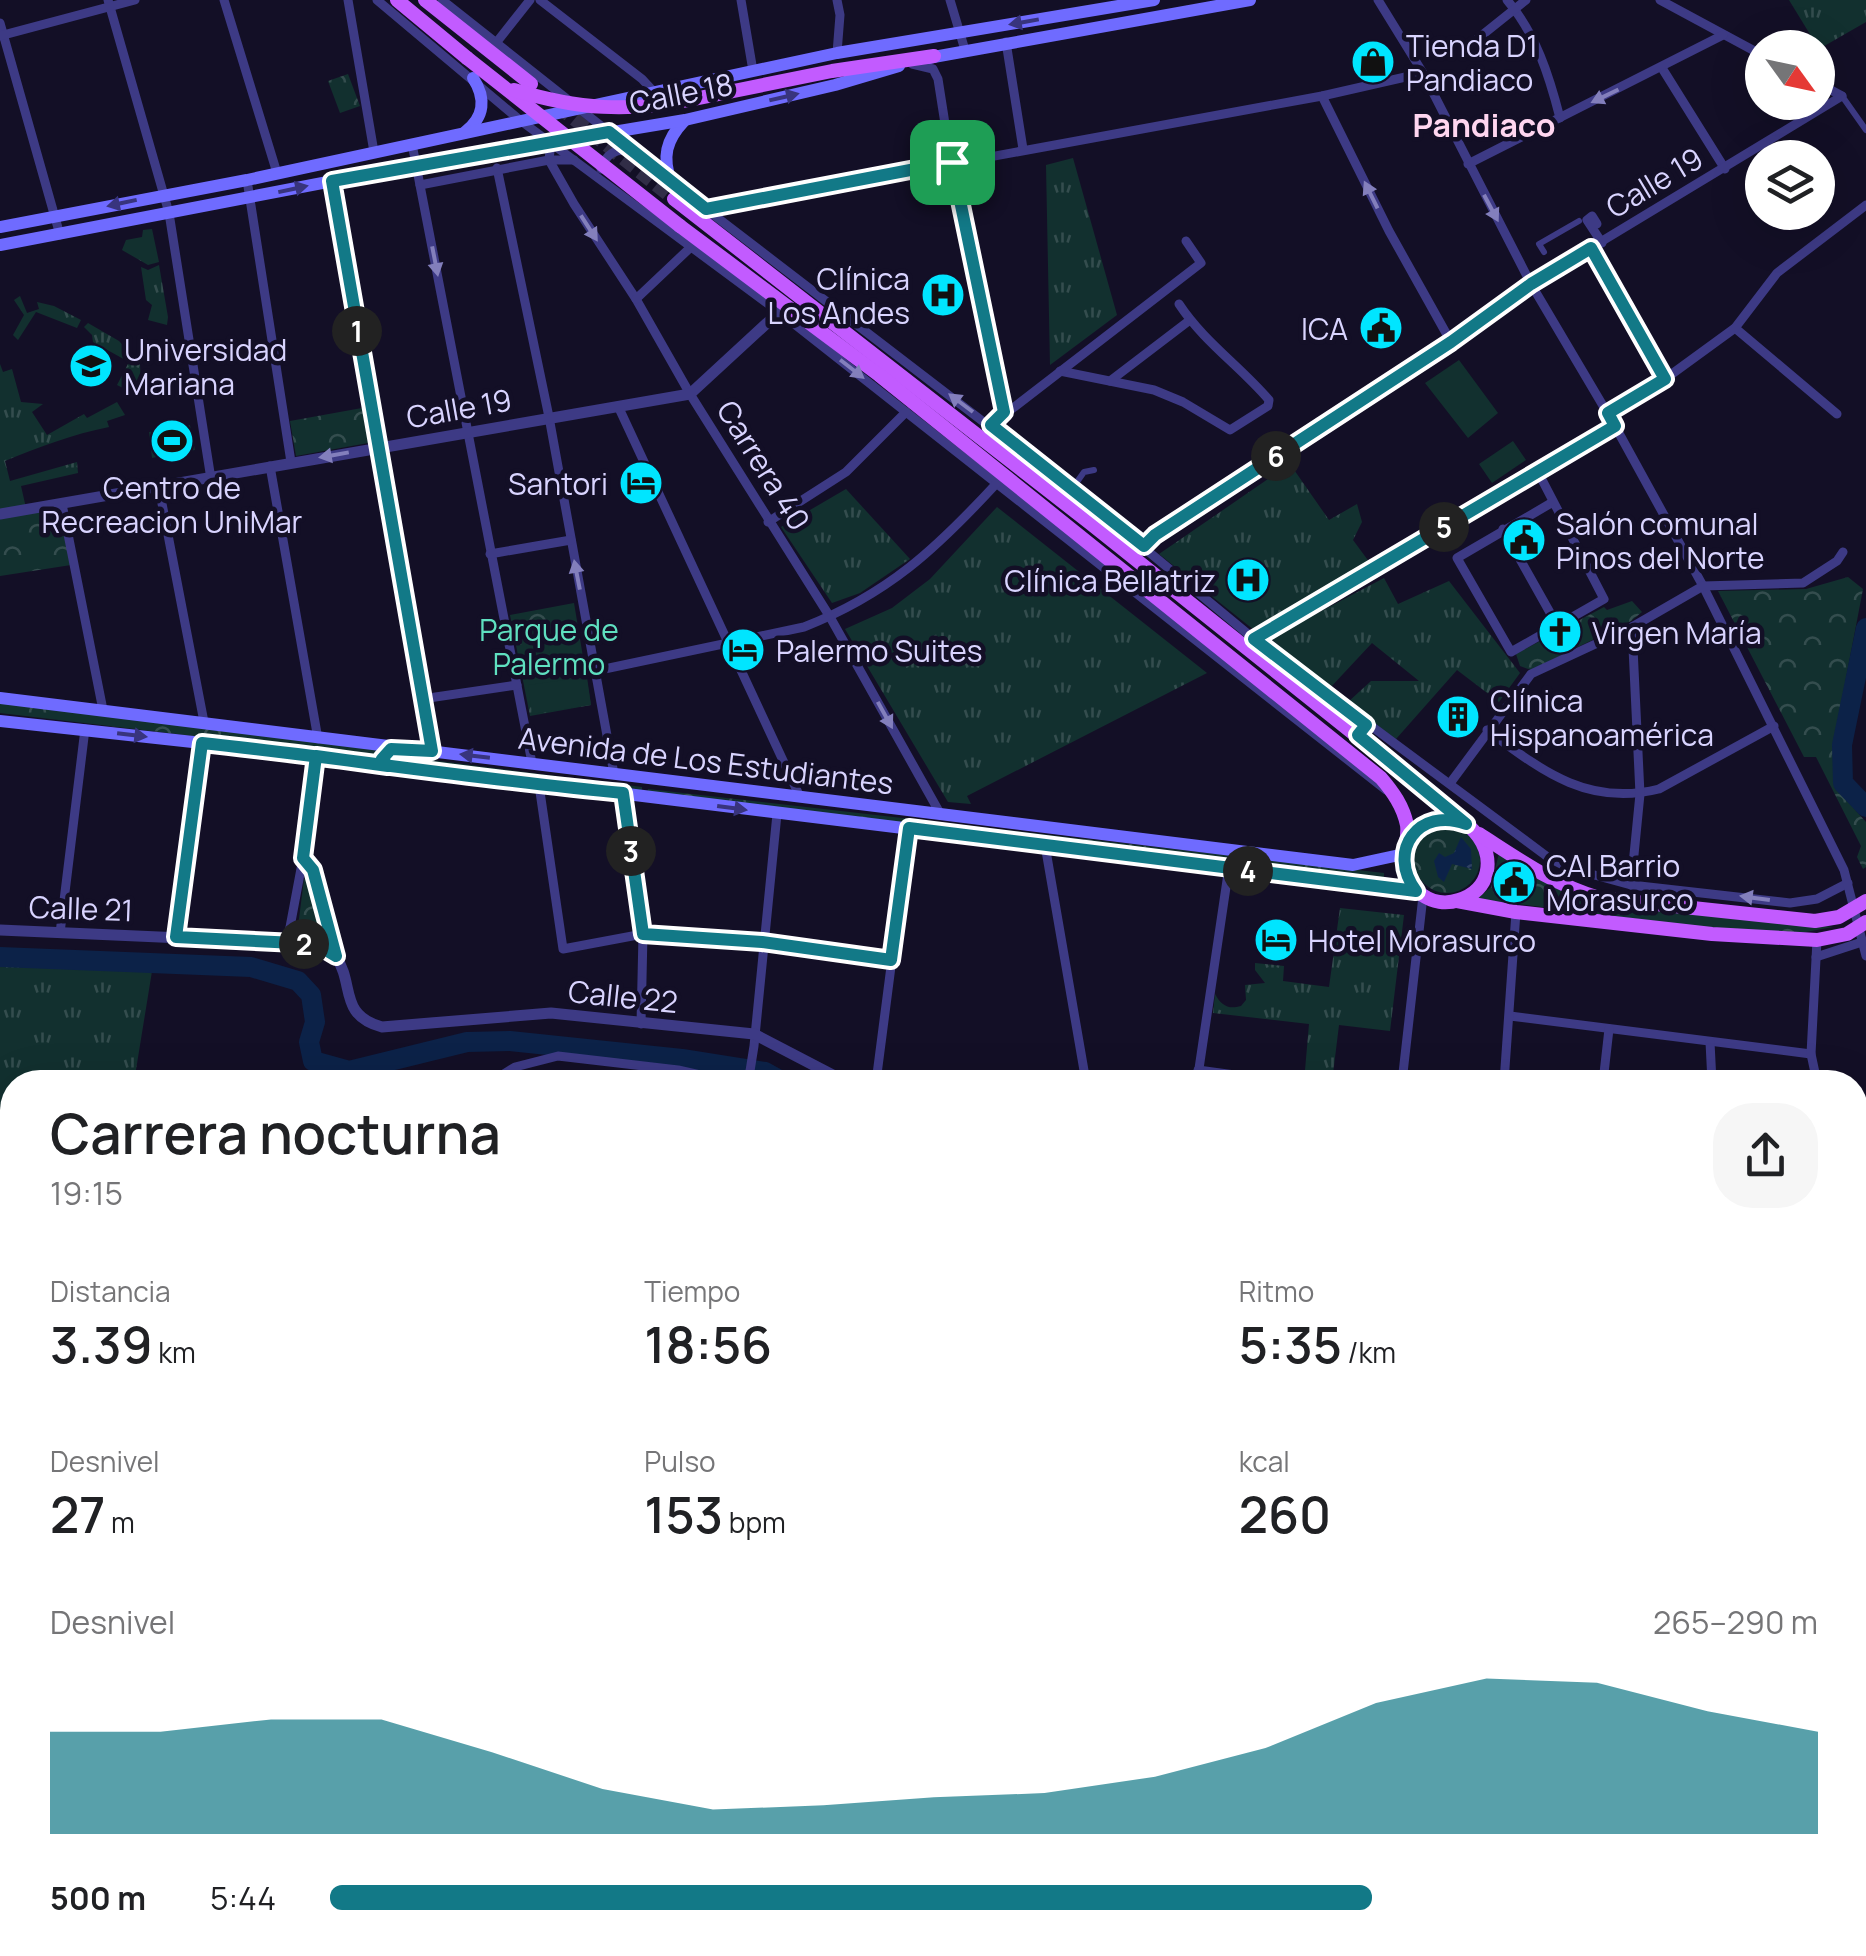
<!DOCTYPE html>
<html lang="es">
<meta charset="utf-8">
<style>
:root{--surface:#fff;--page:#f6f6f6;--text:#202124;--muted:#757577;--accent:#127987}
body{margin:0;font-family:Manrope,sans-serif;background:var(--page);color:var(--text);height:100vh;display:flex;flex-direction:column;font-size:38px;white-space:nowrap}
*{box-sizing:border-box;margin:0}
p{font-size:32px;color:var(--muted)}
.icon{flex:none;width:55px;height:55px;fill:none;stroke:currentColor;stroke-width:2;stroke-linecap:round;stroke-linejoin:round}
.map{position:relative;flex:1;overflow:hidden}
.details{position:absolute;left:0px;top:1070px;width:1868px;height:888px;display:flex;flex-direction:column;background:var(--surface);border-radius:40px 40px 0 0;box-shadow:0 10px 40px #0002}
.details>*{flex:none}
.needle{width:65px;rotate:123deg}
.tools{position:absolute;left:1745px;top:30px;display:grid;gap:20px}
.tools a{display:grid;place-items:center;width:90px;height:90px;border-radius:50%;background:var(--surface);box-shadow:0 10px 40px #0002;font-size:50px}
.pin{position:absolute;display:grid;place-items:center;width:85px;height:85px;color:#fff;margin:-42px;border-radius:20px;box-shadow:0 5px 15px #0006}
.km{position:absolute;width:50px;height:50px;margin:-25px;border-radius:50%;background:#222;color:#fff;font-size:28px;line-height:50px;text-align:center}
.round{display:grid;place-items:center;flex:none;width:105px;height:105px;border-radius:40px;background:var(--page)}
.overview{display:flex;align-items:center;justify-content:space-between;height:170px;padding:0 50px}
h1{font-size:55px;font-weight:600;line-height:75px}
.stats{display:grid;grid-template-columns:repeat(3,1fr);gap:15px;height:170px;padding:10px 50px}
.stats div{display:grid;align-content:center}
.stats b{font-size:50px;font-weight:600}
.stats small{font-size:28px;font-weight:400}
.stats p{font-size:28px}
.chart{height:280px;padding:20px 50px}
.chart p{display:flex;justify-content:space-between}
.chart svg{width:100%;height:180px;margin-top:10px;fill:var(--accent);opacity:.7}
ul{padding:0 50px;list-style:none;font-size:32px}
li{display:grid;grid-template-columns:160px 120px 1fr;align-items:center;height:75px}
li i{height:25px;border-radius:12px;background:var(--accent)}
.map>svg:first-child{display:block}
.grass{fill:url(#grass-tufts)}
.forest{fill:url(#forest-firs)}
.park{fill:url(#park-crowns)}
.garden{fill:#12302f}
.water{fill:url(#water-ripples)}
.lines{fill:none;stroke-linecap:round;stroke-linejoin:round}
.river{stroke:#0c2248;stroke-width:20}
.primary-tunnel{stroke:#312d47;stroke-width:14;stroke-dasharray:14 7;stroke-linecap:butt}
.pedestrian{stroke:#3d3a85;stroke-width:6}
.minor{stroke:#3d3a85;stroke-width:9}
.tertiary{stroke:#3d3a85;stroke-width:11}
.secondary{stroke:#6f6bff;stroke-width:12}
.primary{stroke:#c25bff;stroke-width:14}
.primary-bridge{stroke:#c25bff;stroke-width:14}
.oneway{fill:#38347d}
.oneway2{fill:#837fbc}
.route-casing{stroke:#fff;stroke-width:20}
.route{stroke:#127987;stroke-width:12}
.labels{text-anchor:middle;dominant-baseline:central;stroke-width:9;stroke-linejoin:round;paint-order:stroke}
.poi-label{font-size:30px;fill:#d9d4ff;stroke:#130f26;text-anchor:start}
.street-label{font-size:30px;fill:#d9d4ff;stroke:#130f26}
.park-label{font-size:30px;fill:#5fe0c0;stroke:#130f26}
.neighbourhood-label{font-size:32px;font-weight:bold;fill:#ffd6f0;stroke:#130f26}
</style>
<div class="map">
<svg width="1866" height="1956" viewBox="0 0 1866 1956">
<defs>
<pattern id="grass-tufts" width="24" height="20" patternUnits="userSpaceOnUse" patternTransform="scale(2.5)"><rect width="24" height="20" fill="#12302f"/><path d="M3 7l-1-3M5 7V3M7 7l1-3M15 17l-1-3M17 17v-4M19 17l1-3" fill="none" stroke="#344d4e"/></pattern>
<pattern id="forest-firs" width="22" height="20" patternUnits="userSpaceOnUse" patternTransform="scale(2.5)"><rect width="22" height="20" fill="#12302f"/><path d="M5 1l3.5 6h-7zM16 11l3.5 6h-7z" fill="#344d4e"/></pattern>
<pattern id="park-crowns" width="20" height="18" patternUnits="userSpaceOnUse" patternTransform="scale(2.5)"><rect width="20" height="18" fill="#12302f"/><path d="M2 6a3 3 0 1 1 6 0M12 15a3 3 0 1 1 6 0" fill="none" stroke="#344d4e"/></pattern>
<pattern id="water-ripples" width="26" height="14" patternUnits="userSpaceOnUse" patternTransform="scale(2.5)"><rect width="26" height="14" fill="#0c2248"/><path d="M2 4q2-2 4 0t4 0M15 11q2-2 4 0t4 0" fill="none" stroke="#2f4163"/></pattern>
</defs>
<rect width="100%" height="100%" fill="#130f26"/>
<g class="grass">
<polygon points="1789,0 1866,0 1866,22 1819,49"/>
<polygon points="1073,158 1117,315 1050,365 1046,165"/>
<polygon points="152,229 159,262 148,265 122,250 126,240 142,237 143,230"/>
<polygon points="159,265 168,317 167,325 148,320 152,305 146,300 141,267 148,270"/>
<polygon points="20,296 27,313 39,309 37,302 54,306 81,320 77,328 36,312 18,340 13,335 24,315 14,300"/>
<polygon points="88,323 119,341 140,364 141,388 125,389 117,385 129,362 93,342 92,335 84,327"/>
<path d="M0 364 3 372 12 369 21 402 43 404 32 412 47 435 84 414 87 418 117 402 125 415 107 421 109 427C73 434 39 447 5 461L10 481 77 462 78 473 21 486 26 508 0 512Z"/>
<polygon points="1290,464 1329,520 1357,504 1362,522 1353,540 1370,563 1254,630 1159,554"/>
<polygon points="846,489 910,559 860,593 832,603 781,527"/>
<polygon points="997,507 1207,673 967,796 971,804 948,802 845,629 892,608 930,579"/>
<polygon points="1384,578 1398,604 1449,581 1520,673 1499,702 1457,670 1396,739 1347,703 1371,681 1419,681 1372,643 1329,689 1270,638"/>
<path d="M1340 908 1404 915 1390 1031 1339 1025 1332 1082H1304L1309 1024 1213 1013 1215 994C1221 1005 1228 1010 1241 1006L1246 1000 1245 985 1265 983 1255 970V963L1284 966 1283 981 1329 987Z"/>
<polygon points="0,957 153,965 134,1082 12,1082 12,1945 34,1945 32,1956 0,1956"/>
<polygon points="1866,1883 1866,1956 1777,1956 1772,1945 1855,1945 1855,1884"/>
</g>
<g class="forest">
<polygon points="1866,1743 1866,1883 1855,1884 1855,1748"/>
<polygon points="1195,1945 1417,1945 1433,1956 1192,1956"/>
</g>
<g class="park">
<polygon points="348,74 360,106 340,113 328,81"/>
<polygon points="362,408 368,443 296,456 290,421"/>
<polygon points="59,508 71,565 0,576 0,516"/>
<polygon points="1848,577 1863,589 1833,746 1835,787 1866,822 1866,867 1863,869 1857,857 1861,846 1816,757 1804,757 1718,591 1806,589"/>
<polygon points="1632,601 1642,612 1631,621 1531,670 1520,666 1516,654 1604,607 1607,610"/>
<polygon points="574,603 591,705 530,716 510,615"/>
<polygon points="0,702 380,748 378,758 0,713"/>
<polygon points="393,755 642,787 642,799 391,766"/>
<polygon points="648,789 1384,873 1384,883 646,799"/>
<circle cx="1447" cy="860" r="33"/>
<path d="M1499 853C1529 872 1557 893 1592 903L1833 927 1800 933 1726 930 1477 899 1491 887Z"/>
<polygon points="309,878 313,880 326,944 297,935 304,879"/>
</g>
<g class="garden">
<polygon points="1459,360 1498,413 1468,438 1425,383"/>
<polygon points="190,425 195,450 152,458 149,432"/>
<polygon points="1513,441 1526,460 1492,483 1479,464"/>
<polygon points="544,620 551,662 530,666 522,625"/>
<polygon points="587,677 591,705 532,714 528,685"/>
</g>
<polygon class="water" points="1461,837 1471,849 1472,869 1452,864 1444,882 1438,877 1434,861 1439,853 1445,857 1454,853"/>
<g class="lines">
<g class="river">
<polyline points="1866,628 1842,745 1843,783 1866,807"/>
<polyline points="0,957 251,967 298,981 311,995 315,1022 309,1042 313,1061 349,1071 467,1042 510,1041 682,1059 765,1072 783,1082"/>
<polyline points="1855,1359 1866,1360"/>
</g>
<polyline class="primary-tunnel" points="558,106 674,199"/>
<g class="pedestrian">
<polyline points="1842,96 1866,130"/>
<polyline points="1544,252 1539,244 1579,221"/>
<polyline points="1072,489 1084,472 1094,470"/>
</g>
<g class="minor">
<polyline points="108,0 169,213 211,479"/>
<polyline points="224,0 277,173"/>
<polyline points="348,0 374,152"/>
<polyline points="377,0 521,121 779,312 1386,790"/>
<polyline points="442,0 706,209 1097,509 1254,639 1549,858 1569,868 1631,885 1790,903 1817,899 1848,883"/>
<polyline points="540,0 642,79 654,92"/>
<polyline points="741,0 753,71"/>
<polyline points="837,0 840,15 837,53"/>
<polyline points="950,0 965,50"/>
<polyline points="1378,0 1423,73 1531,284 1615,426 1703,586 1844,870 1866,956"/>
<path d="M1507 0C1536 34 1549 75 1560 118"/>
<polyline points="1660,0 1762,55"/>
<polyline points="0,23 60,235"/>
<polyline points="0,36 135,0"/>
<polyline points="1476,40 1526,0"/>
<polyline points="1006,42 1023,149"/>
<polyline points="496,43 530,0"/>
<polyline points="912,64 933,69 938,79 951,162 1004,412"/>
<polyline points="1662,68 1725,169"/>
<polyline points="1818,83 1842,96"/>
<polyline points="1322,96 1389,231 1451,342"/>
<polyline points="551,142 549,160 574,204 636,299 690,394 830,617 941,815"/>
<polyline points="412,144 532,763"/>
<polyline points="1468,164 1723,35"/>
<polyline points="497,168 549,417 614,774"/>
<path d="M601 169C605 155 616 147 631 151"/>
<polyline points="247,180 291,462"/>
<polyline points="332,181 432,751"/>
<polyline points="420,185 549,160 574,160"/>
<polyline points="706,209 1322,96 1423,73"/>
<polyline points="1597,224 1592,216 1587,220 1602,243"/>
<polyline points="1591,249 1665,379"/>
<polyline points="636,299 692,246"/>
<polyline points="1735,328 1837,414"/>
<path d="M1060 371 1154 390 1183 402 1230 430 1268 406 1269 400C1240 366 1204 342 1179 304"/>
<polyline points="1110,381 1190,320"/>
<polyline points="618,406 800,797"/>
<polyline points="1608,413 1665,379 1735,328 1777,273 1866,205"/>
<polyline points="991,425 1201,263 1186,241"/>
<polyline points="270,466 318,739"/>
<polyline points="1538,472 1604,599 1511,652 1457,558 1553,502"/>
<polyline points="159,488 204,722"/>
<polyline points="62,504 103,710"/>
<polyline points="768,522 846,472 906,412"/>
<polyline points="1503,529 1557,625"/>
<polyline points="1144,546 1155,535 1451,342 1531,284 1842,96"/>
<polyline points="490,554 571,540"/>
<polyline points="1254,639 1615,426"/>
<path d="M595 671 804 627C888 594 936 549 996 484"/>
<polyline points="422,699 517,685"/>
<path d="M1487 730C1541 770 1587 807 1659 789L1774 726"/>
<polyline points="1451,782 1531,674 1632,627 1703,586 1803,583 1837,561 1843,552"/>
<polyline points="539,785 563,949 643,934 762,942 891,959"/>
<polyline points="623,793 643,934 641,1024"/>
<polyline points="1045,845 1086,1082"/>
<polyline points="303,858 313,870 336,956"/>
<polyline points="1631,885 1640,794 1632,627"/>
<polyline points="60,933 85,729"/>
<polyline points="176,937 202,743"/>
<polyline points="287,943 303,858 316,756"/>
<polyline points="1816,957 1862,942"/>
<polyline points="1510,1016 1811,1054"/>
<polyline points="1710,1042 1712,1082"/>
<polyline points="1198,1070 1286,1082"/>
<polyline points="491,1082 515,1067 558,1056 678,1070 731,1082"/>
<polyline points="744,1082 750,1071 754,1046 777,814"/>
<polyline points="876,1082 909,828"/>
<polyline points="1197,1082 1229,867"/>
<polyline points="1402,1082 1423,896"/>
<polyline points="1504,1082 1516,912"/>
<polyline points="1603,1082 1609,1029"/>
<polyline points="1817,1082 1811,1054 1817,940"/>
<polyline points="1855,1169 1866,1167"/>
<polyline points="1855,1326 1866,1327"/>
<polyline points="1855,1371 1866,1372"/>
</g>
<g class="tertiary">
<polyline points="0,514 690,394 779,312"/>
<path d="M0 930 316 944C322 947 333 952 336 957 355 984 338 1015 382 1027L551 1013 754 1034 846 1082"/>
</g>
<g class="secondary">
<polyline points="928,58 1250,0"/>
<path d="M465 132C485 117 486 98 473 78"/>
<path d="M671 182C662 157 666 140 684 121"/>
<polyline points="0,227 247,180 837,53 1154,0"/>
<polyline points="0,245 416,165 685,120 835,85 899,66"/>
<polyline points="0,698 1353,865 1404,854"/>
<polyline points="0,721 285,752 1416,891"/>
</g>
<g class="primary">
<polyline points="397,0 467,58"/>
<polyline points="425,0 531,84"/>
<polyline points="694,99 832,71 934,56"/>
<polyline points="674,199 1090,523 1463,821"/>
<path d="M680 226 879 375 1381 778C1393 792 1403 806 1407 825 1409 839 1403 849 1404 862 1406 890 1432 909 1459 900 1526 878 1461 773 1409 841"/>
<path d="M1479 834C1518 859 1554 885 1599 898L1815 921 1839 917 1866 901"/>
<polyline points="1457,901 1516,912 1712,934 1817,940 1847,934 1866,922"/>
</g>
<g class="primary-bridge">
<polyline points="467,58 680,226"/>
<path d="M514 90C578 109 627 113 694 99"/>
</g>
</g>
<defs><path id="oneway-solid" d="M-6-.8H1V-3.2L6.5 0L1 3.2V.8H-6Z" transform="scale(2.5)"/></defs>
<g class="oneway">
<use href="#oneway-solid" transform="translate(1024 22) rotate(170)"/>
<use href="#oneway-solid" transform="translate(784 97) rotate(-13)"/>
<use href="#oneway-solid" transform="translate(293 189) rotate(-12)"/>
<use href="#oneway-solid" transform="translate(122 203) rotate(168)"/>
<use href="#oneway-solid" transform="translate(132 735) rotate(7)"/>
<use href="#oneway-solid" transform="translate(475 756) rotate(-173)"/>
<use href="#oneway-solid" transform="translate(732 808) rotate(8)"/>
</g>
<g class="oneway2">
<use href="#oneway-solid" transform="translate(1605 96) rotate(154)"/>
<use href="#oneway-solid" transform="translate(1371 195) rotate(-116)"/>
<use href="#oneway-solid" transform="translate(1491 208) rotate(62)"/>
<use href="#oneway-solid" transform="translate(589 228) rotate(57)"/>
<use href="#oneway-solid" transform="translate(435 261) rotate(79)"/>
<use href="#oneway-solid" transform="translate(852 369) rotate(38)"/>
<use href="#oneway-solid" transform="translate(961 403) rotate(-143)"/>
<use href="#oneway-solid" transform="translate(334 455) rotate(170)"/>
<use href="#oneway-solid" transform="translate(577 575) rotate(-101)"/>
<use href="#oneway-solid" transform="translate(885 715) rotate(61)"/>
<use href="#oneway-solid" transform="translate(1755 898) rotate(-172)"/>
</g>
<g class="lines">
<defs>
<path id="route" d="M952 162 706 209 609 132 332 181 432 751 391 749 382 759 388 766 316 756 303 858 313 870 336 956 316 944 176 937 202 743C343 758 482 780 623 793L643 934 762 942 891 960 909 828 1416 891C1386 851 1419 806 1466 824L1358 735 1366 725 1254 639 1615 426 1608 413 1665 379 1591 248 1531 284 1451 342 1155 535 1144 546 991 425 1004 412 952 162"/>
</defs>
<use href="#route" class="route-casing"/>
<use href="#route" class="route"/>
</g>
<defs>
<symbol id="shop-disc" viewBox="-11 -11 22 22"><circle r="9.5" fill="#00e5ff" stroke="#130f26"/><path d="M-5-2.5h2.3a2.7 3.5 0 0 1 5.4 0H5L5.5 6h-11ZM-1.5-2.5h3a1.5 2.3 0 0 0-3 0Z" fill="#111"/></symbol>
<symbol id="hospital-disc" viewBox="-11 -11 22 22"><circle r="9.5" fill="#00e5ff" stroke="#130f26"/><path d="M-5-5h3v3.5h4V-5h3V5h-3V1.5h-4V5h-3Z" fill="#111"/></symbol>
<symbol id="civic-disc" viewBox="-11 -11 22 22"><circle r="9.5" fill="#00e5ff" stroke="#130f26"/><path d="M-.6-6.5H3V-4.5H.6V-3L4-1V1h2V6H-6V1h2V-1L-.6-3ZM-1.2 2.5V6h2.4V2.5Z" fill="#111"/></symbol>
<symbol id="university-disc" viewBox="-11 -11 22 22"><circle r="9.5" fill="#00e5ff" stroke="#130f26"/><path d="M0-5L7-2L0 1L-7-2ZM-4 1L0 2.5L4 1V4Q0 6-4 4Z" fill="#111"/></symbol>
<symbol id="stadium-disc" viewBox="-11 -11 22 22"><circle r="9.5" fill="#00e5ff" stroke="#130f26"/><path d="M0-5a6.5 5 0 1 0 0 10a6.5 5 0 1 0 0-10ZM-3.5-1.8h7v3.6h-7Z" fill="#111"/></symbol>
<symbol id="hotel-disc" viewBox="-11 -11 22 22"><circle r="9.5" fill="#00e5ff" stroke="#130f26"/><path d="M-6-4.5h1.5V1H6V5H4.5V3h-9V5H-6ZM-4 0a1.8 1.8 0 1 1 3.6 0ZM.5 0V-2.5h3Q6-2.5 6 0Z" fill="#111"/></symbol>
<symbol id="church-disc" viewBox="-11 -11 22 22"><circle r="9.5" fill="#00e5ff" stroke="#130f26"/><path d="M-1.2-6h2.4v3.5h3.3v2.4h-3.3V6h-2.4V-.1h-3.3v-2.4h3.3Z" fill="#111"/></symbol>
<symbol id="building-disc" viewBox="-11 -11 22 22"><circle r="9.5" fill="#00e5ff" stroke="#130f26"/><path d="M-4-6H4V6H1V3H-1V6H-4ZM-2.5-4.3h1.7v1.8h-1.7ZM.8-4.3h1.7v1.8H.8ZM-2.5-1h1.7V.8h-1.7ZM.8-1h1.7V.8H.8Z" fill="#111"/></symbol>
</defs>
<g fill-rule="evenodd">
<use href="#shop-disc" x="1348" y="37" width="50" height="50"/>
<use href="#hospital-disc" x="918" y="270" width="50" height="50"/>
<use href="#civic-disc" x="1356" y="303" width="50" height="50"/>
<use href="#university-disc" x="66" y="341" width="50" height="50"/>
<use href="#stadium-disc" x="147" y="416" width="50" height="50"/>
<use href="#hotel-disc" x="616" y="458" width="50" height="50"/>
<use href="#civic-disc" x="1499" y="515" width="50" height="50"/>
<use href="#hospital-disc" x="1223" y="555" width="50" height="50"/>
<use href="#church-disc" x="1535" y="607" width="50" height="50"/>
<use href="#hotel-disc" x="718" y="625" width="50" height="50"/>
<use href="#building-disc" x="1433" y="692" width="50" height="50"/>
<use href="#civic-disc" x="1489" y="857" width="50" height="50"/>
<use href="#hotel-disc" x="1251" y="915" width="50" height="50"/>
</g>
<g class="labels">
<g class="poi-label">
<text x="1406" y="45">Tienda D1<tspan x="1406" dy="34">Pandiaco</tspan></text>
<text x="910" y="278" text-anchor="end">Clínica<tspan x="910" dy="34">Los Andes</tspan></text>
<text x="1348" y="328" text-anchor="end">ICA</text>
<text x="124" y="349">Universidad<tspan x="124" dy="34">Mariana</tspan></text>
<text x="608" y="483" text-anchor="end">Santori</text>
<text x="172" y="487" text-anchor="middle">Centro de<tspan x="172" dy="34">Recreacion UniMar</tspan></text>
<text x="1556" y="523">Salón comunal<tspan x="1556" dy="34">Pinos del Norte</tspan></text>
<text x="1216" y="580" text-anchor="end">Clínica Bellatriz</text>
<text x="1592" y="632">Virgen María</text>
<text x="776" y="650">Palermo Suites</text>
<text x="1490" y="700">Clínica<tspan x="1490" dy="34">Hispanoamérica</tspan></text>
<text x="1546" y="865">CAI Barrio<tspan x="1546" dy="34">Morasurco</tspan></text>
<text x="1308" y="940">Hotel Morasurco</text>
</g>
<g class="street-label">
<text transform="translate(681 93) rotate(-11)">Calle 18</text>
<text transform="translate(1654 182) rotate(-31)">Calle 19</text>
<text transform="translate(459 408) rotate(-10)">Calle 19</text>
<text transform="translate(764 465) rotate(58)">Carrera 40</text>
<text transform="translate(706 760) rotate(7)">Avenida de Los Estudiantes</text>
<text transform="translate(81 908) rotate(2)">Calle 21</text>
<text transform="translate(623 996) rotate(6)">Calle 22</text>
</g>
<g class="park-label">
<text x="549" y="629">Parque de<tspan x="549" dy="34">Palermo</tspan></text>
</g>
<g class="neighbourhood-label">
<text x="1484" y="125">Pandiaco</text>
</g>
</g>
</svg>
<div class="tools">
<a><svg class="needle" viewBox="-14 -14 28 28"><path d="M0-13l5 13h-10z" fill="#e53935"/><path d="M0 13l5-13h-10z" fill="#757577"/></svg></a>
<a><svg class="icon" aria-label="layers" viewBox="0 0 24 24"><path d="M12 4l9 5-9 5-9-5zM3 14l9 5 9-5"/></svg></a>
</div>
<div class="pin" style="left:952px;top:162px;background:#1e9e55"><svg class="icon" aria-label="arrive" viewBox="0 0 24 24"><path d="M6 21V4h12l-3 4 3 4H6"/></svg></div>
<b class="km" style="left:357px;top:331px">1</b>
<b class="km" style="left:304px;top:944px">2</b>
<b class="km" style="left:631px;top:851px">3</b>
<b class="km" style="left:1248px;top:871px">4</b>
<b class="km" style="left:1444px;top:527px">5</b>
<b class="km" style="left:1276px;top:456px">6</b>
<section class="details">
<div class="overview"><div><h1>Carrera nocturna</h1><p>19:15</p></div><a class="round"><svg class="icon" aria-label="share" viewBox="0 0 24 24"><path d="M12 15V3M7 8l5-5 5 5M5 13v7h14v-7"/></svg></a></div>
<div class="stats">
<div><p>Distancia</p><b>3.39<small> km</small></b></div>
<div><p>Tiempo</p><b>18:56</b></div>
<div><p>Ritmo</p><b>5:35<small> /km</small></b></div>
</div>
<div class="stats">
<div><p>Desnivel</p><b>27<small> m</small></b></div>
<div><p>Pulso</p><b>153<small> bpm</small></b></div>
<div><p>kcal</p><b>260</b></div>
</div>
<div class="chart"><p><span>Desnivel</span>265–290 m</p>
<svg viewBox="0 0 160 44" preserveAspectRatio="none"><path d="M0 44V19L10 19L20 16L30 16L40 24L50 33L60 38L70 37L80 35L90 34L100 30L110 23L120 12L130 6L140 7L150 14L160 19V44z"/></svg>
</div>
<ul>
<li><b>500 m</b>5:44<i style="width:70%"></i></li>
</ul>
</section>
</div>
